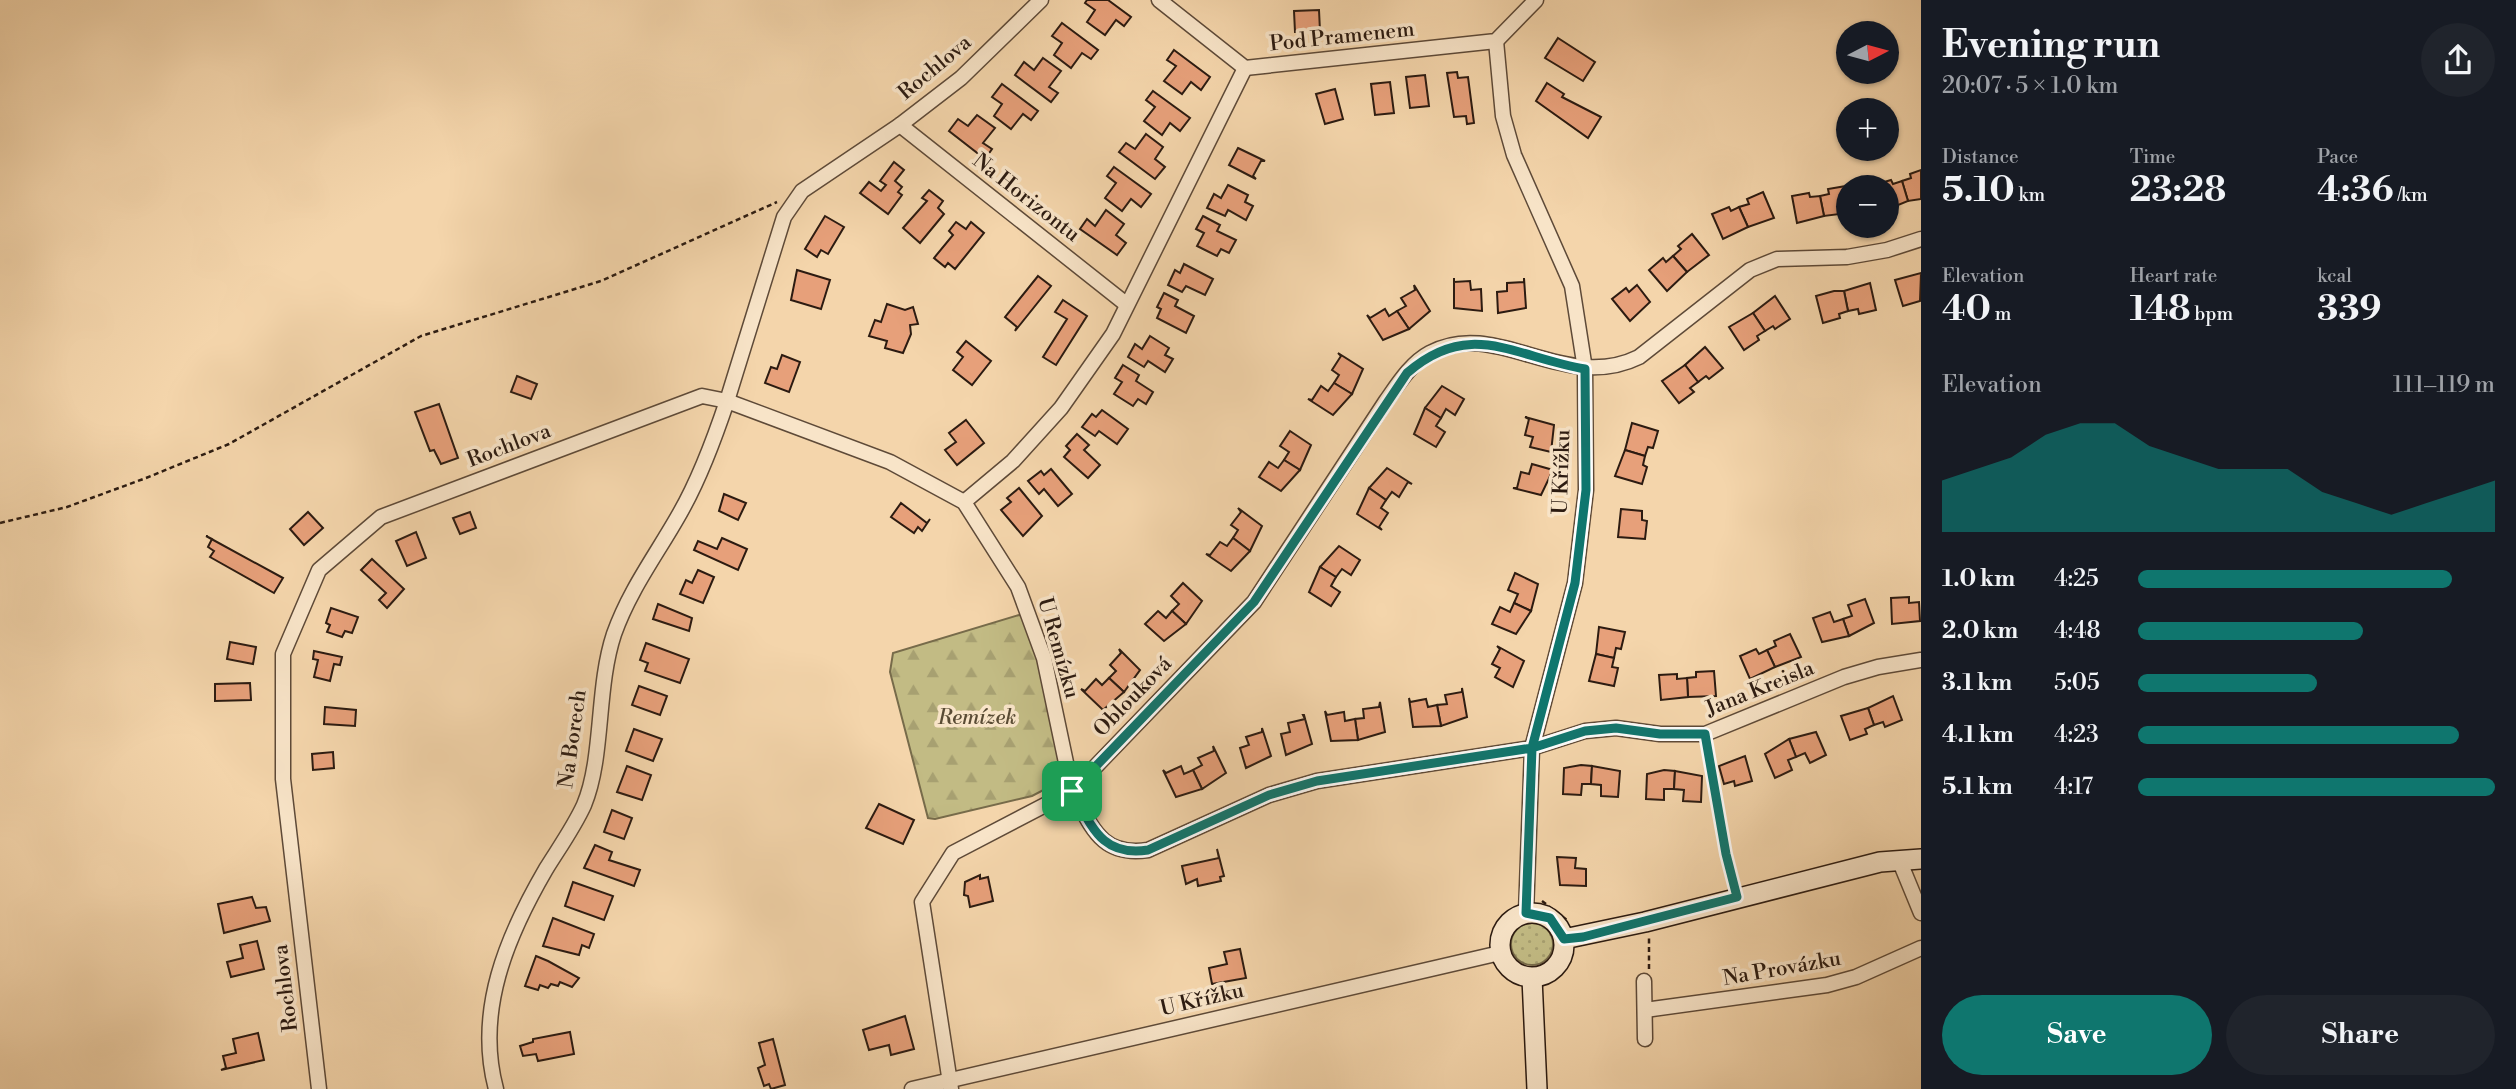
<!DOCTYPE html>
<meta charset="utf-8">
<style>
:root{--surface:#171b24;--page:#20242c;--text:#f1f3f6;--muted:#9ea1a6;--accent:#0f766e}
body{margin:0;font-family:"Libre Bodoni",serif;background:var(--page);color:var(--text);height:100vh;display:flex;flex-direction:column;font-size:26px;white-space:nowrap}
*{box-sizing:border-box;margin:0}
p{font-size:23px;color:var(--muted)}
.icon{flex:none;width:38px;height:38px;fill:none;stroke:currentColor;stroke-width:2;stroke-linecap:round;stroke-linejoin:round}
.map{position:relative;flex:1;overflow:hidden}
.sheet{display:flex;flex-direction:column;background:var(--surface);width:595px}
.sheet>*{flex:none}
.needle{width:46px;rotate:84deg}
.buttons{position:absolute;left:1836px;top:21px;display:grid;gap:14px}
.buttons a{display:grid;place-items:center;width:63px;height:63px;border-radius:50%;background:var(--surface);box-shadow:0 2px 5px #0004;font-size:35px}
.pin{position:absolute;display:grid;place-items:center;width:60px;height:60px;color:#fff;margin:-30px;border-radius:14px;box-shadow:0 4px 10px #0006}
.round{display:grid;place-items:center;flex:none;width:74px;height:74px;border-radius:37px;background:var(--page)}
.head{display:flex;align-items:center;justify-content:space-between;height:119px;padding:0 21px}
h1{font-size:38px;font-weight:700;line-height:52px}
.stats{display:grid;grid-template-columns:repeat(3,1fr);gap:10px;height:119px;padding:7px 21px}
.stats div{display:grid;align-content:center}
.stats b{font-size:35px;font-weight:700}
.stats small{font-size:19px;font-weight:400}
.stats p{font-size:19px}
.chart{height:196px;padding:14px 21px}
.chart p{display:flex;justify-content:space-between}
.chart svg{width:100%;height:126px;margin-top:7px;fill:var(--accent);opacity:.7}
.action{display:flex;gap:14px;margin-top:auto;padding:14px 21px}
.action a{flex:1;height:80px;border-radius:42px;background:var(--accent);color:#fff;font-size:28px;font-weight:700;line-height:80px;text-align:center}
.action a+a{background:var(--page);color:var(--text)}
ul{padding:0 21px;list-style:none;font-size:23px}
li{display:grid;grid-template-columns:112px 84px 1fr;align-items:center;height:52px}
li i{height:18px;border-radius:9px;background:var(--accent)}
main{display:flex;flex:1;min-height:0}
.map>svg:first-child{display:block}
.grass{fill:url(#grass-dots);stroke:#776b4a;stroke-width:2}
.forest{fill:url(#forest-firs);stroke:#776b4a;stroke-width:2}
.building{fill:#e7a07a;stroke:#2c1b11;stroke-width:2}
.lines{fill:none;stroke-linecap:round;stroke-linejoin:round}
.street-casing{stroke:#5e4a38;stroke-width:17}
.secondary-casing{stroke:#2c1b11;stroke-width:22}
.path{stroke:#2c1b11;stroke-width:2.5;stroke-dasharray:5 3.5;stroke-linecap:butt}
.street{stroke:#f8e4c8;stroke-width:14}
.secondary{stroke:#f8e4c8;stroke-width:19}
.route-casing{stroke:#fff;stroke-width:14}
.route{stroke:#0f766e;stroke-width:9}
.labels{text-anchor:middle;dominant-baseline:central;stroke-width:7;stroke-linejoin:round;paint-order:stroke}
.street-label{font-size:21px;fill:#2c1b11;stroke:#f8e4c8}
.park-label{font-size:21px;font-style:italic;fill:#594b34;stroke:#f8e4c8}
</style>
<main>
<div class="map">
<svg width="1921" height="1089" viewBox="0 0 1921 1089">
<defs>
<pattern id="grass-dots" width="8" height="8" patternUnits="userSpaceOnUse" patternTransform="scale(1.75)"><rect width="8" height="8" fill="#c2bb84"/><path d="M2 2h.1M6 6h.1" fill="none" stroke="#a7a071" stroke-width="1.8" stroke-linecap="round"/></pattern>
<pattern id="forest-firs" width="22" height="20" patternUnits="userSpaceOnUse" patternTransform="scale(1.75)"><rect width="22" height="20" fill="#c2bb84"/><path d="M5 1l3.5 6h-7zM16 11l3.5 6h-7z" fill="#a7a071"/></pattern>
</defs>
<rect width="100%" height="100%" fill="#f4d5ab"/>
<filter id="stains"><feTurbulence type="fractalNoise" baseFrequency=".00286" numOctaves="4"/><feColorMatrix values="0 0 0 0 .2 0 0 0 0 .09 0 0 0 0 .02 0 0 0 .5 -.17"/></filter>
<radialGradient id="worn" r=".72"><stop offset=".6" stop-color="#630" stop-opacity="0"/><stop offset="1" stop-color="#630" stop-opacity=".3"/></radialGradient>
<circle class="grass" cx="1532" cy="944" r="21"/>
<polygon class="forest" points="1019,615 1028,617 1063,764 1055,784 1032,796 935,819 928,818 890,672 893,653"/>
<g class="building">
<polygon points="1087,0 1108,0 1131,17 1124,26 1116,20 1105,35 1087,22 1095,10 1085,3"/>
<polygon points="1319,10 1320,31 1295,32 1294,11"/>
<polygon points="1062,23 1098,50 1091,59 1082,53 1071,68 1054,55 1062,43 1052,36"/>
<polygon points="1558,38 1595,62 1583,81 1545,58"/>
<polygon points="1174,50 1210,77 1201,90 1191,82 1182,94 1164,81 1176,66 1167,60"/>
<polygon points="1043,58 1061,71 1049,87 1058,93 1051,102 1015,75 1024,62 1034,70"/>
<polygon points="1457,72 1458,78 1468,77 1474,123 1467,124 1466,116 1454,117 1447,73"/>
<polygon points="1425,75 1429,106 1410,108 1406,77"/>
<polygon points="1390,82 1394,113 1375,115 1371,84"/>
<polygon points="1547,83 1564,94 1562,97 1601,117 1588,138 1536,101"/>
<polygon points="1002,84 1038,111 1031,120 1023,114 1011,129 994,116 1002,104 992,97"/>
<polygon points="1335,89 1343,119 1325,124 1316,94"/>
<polygon points="1153,91 1190,118 1180,131 1170,123 1162,135 1144,121 1155,107 1146,100"/>
<polygon points="977,115 995,128 983,143 992,149 985,159 949,131 958,119 968,126"/>
<polygon points="1146,134 1163,147 1155,159 1165,167 1155,179 1119,152 1126,143 1135,149"/>
<polygon points="1238,148 1265,161 1261,161 1253,176 1256,179 1229,165"/>
<polygon points="894,162 904,170 895,181 902,187 898,192 902,195 888,214 860,193 869,182 881,191 886,185 880,181"/>
<polygon points="1114,167 1151,194 1141,207 1131,199 1122,211 1105,198 1116,183 1107,176"/>
<polygon points="1921,170 1921,199 1908,201 1902,181 1911,178 1910,174"/>
<polygon points="1891,180 1893,184 1902,181 1908,201 1886,210 1886,187 1874,185"/>
<polygon points="1228,185 1248,195 1245,202 1253,206 1246,220 1228,210 1225,216 1207,208 1214,194 1221,198"/>
<polygon points="1846,186 1848,213 1824,216 1820,196 1829,194 1828,189"/>
<polygon points="929,190 943,201 938,208 944,214 920,243 903,228 927,201 922,198"/>
<polygon points="1763,192 1774,218 1748,227 1739,207 1749,204 1747,199"/>
<polygon points="1809,193 1810,197 1820,196 1824,216 1797,223 1792,196"/>
<polygon points="1729,207 1731,211 1739,207 1748,227 1723,239 1712,214"/>
<polygon points="1106,210 1124,224 1116,235 1126,243 1117,255 1080,229 1087,219 1095,226"/>
<polygon points="825,216 844,227 828,254 821,250 817,257 805,249"/>
<polygon points="1203,216 1220,225 1217,231 1236,240 1229,253 1221,249 1217,256 1197,246 1204,233 1196,229"/>
<polygon points="956,222 966,229 971,222 984,233 955,269 948,263 945,267 934,258 953,235 949,231"/>
<polygon points="1692,234 1709,255 1687,272 1673,256 1681,249 1678,246"/>
<polygon points="1673,256 1687,272 1667,291 1649,270 1663,258 1666,262"/>
<polygon points="1184,264 1213,279 1205,295 1186,286 1182,292 1168,285 1175,270 1180,273"/>
<polygon points="797,270 830,280 821,309 791,300"/>
<polygon points="1921,273 1920,301 1903,306 1895,280"/>
<polygon points="1038,276 1051,286 1015,331 1017,327 1005,317"/>
<polygon points="1454,278 1454,282 1470,281 1471,290 1481,289 1482,311 1454,308"/>
<polygon points="1524,278 1526,308 1498,313 1497,292 1507,291 1507,283 1524,282"/>
<polygon points="1870,283 1876,310 1859,314 1858,309 1848,311 1844,291"/>
<polygon points="1414,285 1430,311 1409,329 1397,311 1406,306 1401,298 1415,290"/>
<polygon points="1637,285 1650,302 1630,321 1612,299 1626,288 1629,292"/>
<polygon points="1834,291 1844,291 1848,311 1839,314 1840,318 1823,323 1816,296"/>
<polygon points="1164,293 1178,300 1175,306 1194,316 1186,333 1157,318 1161,309 1157,307"/>
<polygon points="1775,296 1790,319 1775,329 1773,326 1765,331 1753,313"/>
<polygon points="1063,300 1087,316 1056,365 1043,357 1067,319 1055,312"/>
<polygon points="887,304 905,310 913,307 918,324 910,325 911,334 903,353 885,348 887,341 869,336 875,320 881,322"/>
<polygon points="1385,309 1389,316 1397,311 1409,329 1383,340 1367,315 1370,318"/>
<polygon points="1753,313 1765,331 1757,336 1759,340 1744,350 1729,327"/>
<polygon points="1150,336 1169,348 1165,355 1173,359 1165,372 1148,361 1144,367 1128,357 1135,344 1142,349"/>
<polygon points="966,341 991,361 972,385 953,370 963,357 957,352"/>
<polygon points="1705,347 1723,368 1709,379 1706,376 1698,382 1685,365"/>
<polygon points="1338,353 1363,369 1352,394 1334,383 1339,375 1332,370 1341,356"/>
<polygon points="782,355 800,362 789,392 765,383 771,367 777,369"/>
<polygon points="1123,365 1139,375 1136,381 1153,392 1146,404 1138,399 1133,406 1114,394 1122,382 1115,378"/>
<polygon points="1685,365 1698,382 1690,388 1694,392 1679,403 1662,381"/>
<polygon points="517,376 537,384 531,399 511,392"/>
<polygon points="1334,383 1352,394 1333,415 1308,399 1312,400 1321,386 1328,391"/>
<polygon points="1442,386 1464,399 1455,415 1446,409 1441,418 1425,408"/>
<polygon points="439,404 458,458 441,464 434,450 430,451 415,412"/>
<polygon points="1425,408 1441,418 1436,426 1445,432 1436,447 1414,434"/>
<polygon points="1102,410 1128,429 1117,444 1099,431 1095,436 1082,427 1092,414 1096,417"/>
<polygon points="1525,417 1554,425 1551,452 1530,447 1533,437 1525,435 1529,419"/>
<polygon points="966,420 984,443 957,465 945,450 956,442 949,433"/>
<polygon points="1632,423 1658,431 1653,448 1648,447 1645,456 1625,450"/>
<polygon points="1290,431 1311,445 1300,470 1284,460 1289,452 1280,446"/>
<polygon points="1077,434 1089,445 1084,450 1100,465 1088,478 1064,457 1070,450 1066,446"/>
<polygon points="1625,450 1645,456 1643,465 1647,467 1642,484 1615,476"/>
<polygon points="1284,460 1300,470 1281,491 1259,477 1269,462 1278,468"/>
<polygon points="1532,464 1553,470 1541,495 1513,488 1517,488 1521,472 1529,474"/>
<polygon points="1387,468 1412,484 1408,482 1399,497 1392,492 1386,500 1369,488"/>
<polygon points="1051,469 1072,494 1058,506 1044,489 1039,494 1028,481 1041,471 1044,475"/>
<polygon points="1019,488 1042,516 1023,536 1001,510 1011,502 1007,498"/>
<polygon points="1369,488 1386,500 1381,508 1388,513 1379,527 1382,530 1357,514"/>
<polygon points="724,494 746,503 738,520 719,511"/>
<polygon points="901,503 927,523 930,519 922,531 918,527 914,533 891,517"/>
<polygon points="1238,508 1262,526 1250,551 1233,538 1238,530 1231,525 1241,512"/>
<polygon points="1621,509 1642,511 1642,520 1647,521 1645,539 1618,537"/>
<polygon points="308,512 323,528 304,545 290,529"/>
<polygon points="470,512 476,528 460,534 453,518"/>
<polygon points="416,532 426,558 407,566 396,541"/>
<polygon points="206,536 283,578 274,593 210,557 214,551 208,547 212,539"/>
<polygon points="722,538 747,549 738,570 694,550 698,541 717,549"/>
<polygon points="1233,538 1250,551 1231,571 1206,554 1210,555 1220,542 1227,546"/>
<polygon points="1339,546 1360,560 1351,575 1342,569 1336,577 1320,567"/>
<polygon points="372,559 404,589 387,608 379,600 386,593 361,570"/>
<polygon points="1320,567 1336,577 1331,586 1340,592 1331,606 1309,592"/>
<polygon points="698,570 714,577 703,603 680,594 686,580 692,583"/>
<polygon points="1515,573 1538,584 1531,611 1514,603 1518,594 1508,590"/>
<polygon points="1183,583 1202,601 1186,624 1172,611 1179,604 1171,596"/>
<polygon points="1909,597 1909,603 1919,602 1920,621 1892,624 1891,598"/>
<polygon points="1865,599 1874,623 1849,636 1843,619 1852,616 1848,605"/>
<polygon points="1514,603 1531,611 1516,634 1492,624 1500,607 1510,612"/>
<polygon points="658,604 692,618 689,631 653,619"/>
<polygon points="331,608 358,617 352,633 345,631 342,637 327,632 330,625 326,623"/>
<polygon points="1158,611 1166,618 1172,611 1186,624 1164,641 1145,624"/>
<polygon points="1830,612 1834,622 1843,619 1849,636 1822,642 1813,618"/>
<polygon points="1599,627 1625,632 1621,649 1616,648 1614,658 1596,654"/>
<polygon points="1790,634 1801,657 1775,667 1767,650 1776,646 1774,641"/>
<polygon points="230,642 256,647 253,664 227,659"/>
<polygon points="646,643 689,659 680,683 645,671 648,663 640,660"/>
<polygon points="1497,646 1524,661 1513,687 1495,677 1500,668 1492,664 1500,649"/>
<polygon points="1119,649 1140,670 1124,692 1109,678 1116,671 1110,665 1121,653"/>
<polygon points="1756,649 1759,654 1767,650 1775,667 1750,679 1740,656"/>
<polygon points="314,651 342,657 340,665 334,664 330,681 314,677 318,660 313,659"/>
<polygon points="1596,654 1614,658 1612,667 1618,668 1614,686 1589,681"/>
<polygon points="1714,671 1716,696 1688,697 1687,678 1696,677 1696,672"/>
<polygon points="1677,674 1677,679 1687,678 1688,697 1661,700 1659,675"/>
<polygon points="1109,678 1124,692 1103,710 1081,689 1085,691 1096,679 1102,685"/>
<polygon points="250,683 251,700 215,701 215,684"/>
<polygon points="639,686 667,696 660,715 632,705"/>
<polygon points="1462,688 1467,717 1441,726 1437,705 1447,704 1445,695 1462,692"/>
<polygon points="1893,696 1902,720 1885,727 1883,722 1874,725 1868,708"/>
<polygon points="1409,698 1410,702 1426,699 1428,707 1437,705 1441,726 1413,727"/>
<polygon points="1380,702 1385,732 1358,740 1355,719 1364,718 1363,709 1379,707"/>
<polygon points="325,707 356,710 355,726 324,724"/>
<polygon points="1868,708 1874,725 1865,729 1867,734 1850,740 1841,716"/>
<polygon points="1325,711 1327,715 1344,712 1345,721 1355,719 1358,740 1331,741"/>
<polygon points="1303,715 1304,715 1312,744 1286,755 1281,734 1290,732 1288,723 1305,719"/>
<polygon points="1262,728 1271,756 1246,768 1240,748 1249,745 1246,737 1262,732"/>
<polygon points="634,729 662,739 653,761 626,751"/>
<polygon points="1816,732 1826,755 1810,763 1805,753 1796,757 1789,739"/>
<polygon points="1789,739 1796,757 1788,760 1792,770 1775,778 1765,754"/>
<polygon points="1213,746 1226,773 1202,789 1193,770 1202,765 1198,758 1214,751"/>
<polygon points="333,752 334,768 313,770 312,754"/>
<polygon points="1745,756 1752,781 1735,786 1734,781 1724,784 1719,766"/>
<polygon points="1581,765 1592,766 1591,784 1582,784 1581,795 1563,794 1564,768"/>
<polygon points="627,766 651,775 642,800 617,792"/>
<polygon points="1181,766 1184,774 1193,770 1202,789 1176,797 1163,770 1166,773"/>
<polygon points="1592,766 1620,771 1618,797 1601,796 1601,785 1591,784"/>
<polygon points="1664,770 1675,771 1674,789 1664,789 1664,800 1646,799 1647,774"/>
<polygon points="1675,771 1702,776 1701,802 1683,801 1684,790 1674,789"/>
<polygon points="879,804 914,820 903,844 866,828"/>
<polygon points="612,810 632,818 624,839 604,832"/>
<polygon points="595,845 612,852 609,860 640,870 634,886 584,868"/>
<polygon points="1217,849 1224,876 1220,877 1221,881 1198,886 1197,879 1186,884 1182,866 1219,858"/>
<polygon points="1557,857 1576,858 1575,868 1586,869 1586,886 1560,885"/>
<polygon points="980,875 980,879 988,877 993,901 970,907 968,896 964,895 965,882"/>
<polygon points="573,882 613,896 604,920 565,906"/>
<polygon points="252,897 256,908 266,907 270,921 224,933 218,904"/>
<polygon points="553,918 594,934 589,948 582,945 579,955 543,946"/>
<polygon points="257,941 264,969 231,977 227,962 243,958 240,945"/>
<polygon points="1240,949 1246,978 1212,984 1209,968 1227,964 1224,952"/>
<polygon points="536,956 548,961 579,978 572,987 560,982 558,986 551,984 548,988 540,985 538,990 525,986"/>
<polygon points="905,1016 914,1049 891,1055 889,1045 869,1050 863,1030"/>
<polygon points="570,1032 574,1054 538,1061 536,1054 523,1056 520,1046 533,1042 533,1039"/>
<polygon points="258,1033 264,1060 221,1070 226,1068 223,1056 236,1053 233,1039"/>
<polygon points="773,1039 785,1085 771,1089 769,1084 764,1086 758,1068 765,1065 759,1043"/>
</g>
<g class="lines">
<defs>
<g id="street">
<polyline points="1159,0 1245,68 1496,41 1536,0"/>
<polyline points="1496,41 1503,116 1514,155 1572,286 1585,369 1586,490 1575,583 1532,748 1526,913"/>
<polyline points="900,125 1126,304"/>
<path d="M1921 239 1887 250 1847 257 1777 259 1750 270 1639 357C1564 394 1496 317 1430 353 1411 363 1398 384 1386 401L1254 602 1072 791C1092 827 1101 857 1148 850L1269 795 1317 781 1532 748 1585 731 1616 728 1660 734H1705L1844 677 1878 667 1921 660"/>
<polyline points="964,502 1013,461 1061,408 1113,334 1245,68"/>
<polyline points="1900,862 1921,913"/>
<polyline points="1644,981 1645,1039"/>
<polyline points="1645,1010 1827,985 1856,977 1921,948"/>
<polyline points="319,1089 283,779 283,654 319,570 381,517 702,396 727,401 784,217 802,191 900,125 961,78 1041,0"/>
<path d="M496 1089C475 1011 507 936 546 869 559 848 574 827 584 805 604 757 596 688 614 634 630 589 657 554 680 513 700 478 714 440 727 401L890 462 964 502 1018 587 1044 658 1072 791 953 853 922 902 951 1089"/>
<polyline points="912,1089 1500,953"/>
</g>
<g id="secondary">
<circle cx="1532" cy="945" r="32"/>
<polyline points="1564,939 1645,922 1880,862 1921,859"/>
<polyline points="1532,978 1537,1089"/>
</g>
</defs>
<use href="#street" class="street-casing"/>
<use href="#secondary" class="secondary-casing"/>
<g class="path">
<polyline points="0,523 67,507 146,478 229,444 421,336 601,281 777,202"/>
<polyline points="1707,748 1733,882"/>
<polyline points="1542,901 1567,920"/>
<polyline points="1649,969 1649,937"/>
</g>
<use href="#street" class="street"/>
<use href="#secondary" class="secondary"/>
</g>
<g class="lines">
<defs>
<path id="route" d="M1072 791C1092 826 1101 857 1148 850L1269 795 1317 781 1532 748 1585 731 1616 728 1660 734H1705L1726 854 1737 897 1583 937 1564 939 1550 918 1526 913 1532 748 1575 583 1586 490 1585 369C1514 357 1470 318 1407 373L1254 602 1072 791"/>
</defs>
<use href="#route" class="route-casing"/>
<use href="#route" class="route"/>
</g>
<g class="labels">
<g class="street-label">
<text transform="translate(1342 37) rotate(-6)">Pod Pramenem</text>
<text transform="translate(935 68) rotate(-40)">Rochlova</text>
<text transform="translate(1026 198) rotate(38)">Na Horizontu</text>
<text transform="translate(509 446) rotate(-21)">Rochlova</text>
<text transform="translate(1562 472) rotate(-88)">U Křížku</text>
<text transform="translate(1058 648) rotate(74)">U Remízku</text>
<text transform="translate(1760 689) rotate(-22)">Jana Kreisla</text>
<text transform="translate(1133 697) rotate(-46)">Oblouková</text>
<text transform="translate(573 739) rotate(-82)">Na Borech</text>
<text transform="translate(1782 969) rotate(-10)">Na Provázku</text>
<text transform="translate(286 988) rotate(-97)">Rochlova</text>
<text transform="translate(1202 1000) rotate(-13)">U Křížku</text>
</g>
<g class="park-label">
<text x="977" y="718">Remízek</text>
</g>
</g>
<rect width="100%" height="100%" filter="url(#stains)"/>
<rect width="100%" height="100%" fill="url(#worn)"/>
</svg>
<div class="buttons">
<a><svg class="needle" viewBox="-14 -14 28 28"><path d="M0-13l5 13h-10z" fill="#e53935"/><path d="M0 13l5-13h-10z" fill="#9ea1a6"/></svg></a>
<a>+</a>
<a>−</a>
</div>
<div class="pin" style="left:1072px;top:791px;background:#1e9e55"><svg class="icon" aria-label="arrive" viewBox="0 0 24 24"><path d="M6 21V4h12l-3 4 3 4H6"/></svg></div>
</div>
<section class="sheet">
<div class="head"><div><h1>Evening run</h1><p>20:07 · 5 × 1.0 km</p></div><a class="round"><svg class="icon" aria-label="share" viewBox="0 0 24 24"><path d="M12 15V3M7 8l5-5 5 5M5 13v7h14v-7"/></svg></a></div>
<div class="stats">
<div><p>Distance</p><b>5.10<small> km</small></b></div>
<div><p>Time</p><b>23:28</b></div>
<div><p>Pace</p><b>4:36<small> /km</small></b></div>
</div>
<div class="stats">
<div><p>Elevation</p><b>40<small> m</small></b></div>
<div><p>Heart rate</p><b>148<small> bpm</small></b></div>
<div><p>kcal</p><b>339</b></div>
</div>
<div class="chart"><p><span>Elevation</span>111–119 m</p>
<svg viewBox="0 0 160 44" preserveAspectRatio="none"><path d="M0 44V26L10 22L20 18L30 10L40 6L50 6L60 14L70 18L80 22L90 22L100 22L110 30L120 34L130 38L140 34L150 30L160 26V44z"/></svg>
</div>
<ul>
<li><b>1.0 km</b>4:25<i style="width:88%"></i></li>
<li><b>2.0 km</b>4:48<i style="width:63%"></i></li>
<li><b>3.1 km</b>5:05<i style="width:50%"></i></li>
<li><b>4.1 km</b>4:23<i style="width:90%"></i></li>
<li><b>5.1 km</b>4:17<i style="width:100%"></i></li>
</ul>
<div class="action"><a>Save</a><a>Share</a></div>
</section>
</main>
